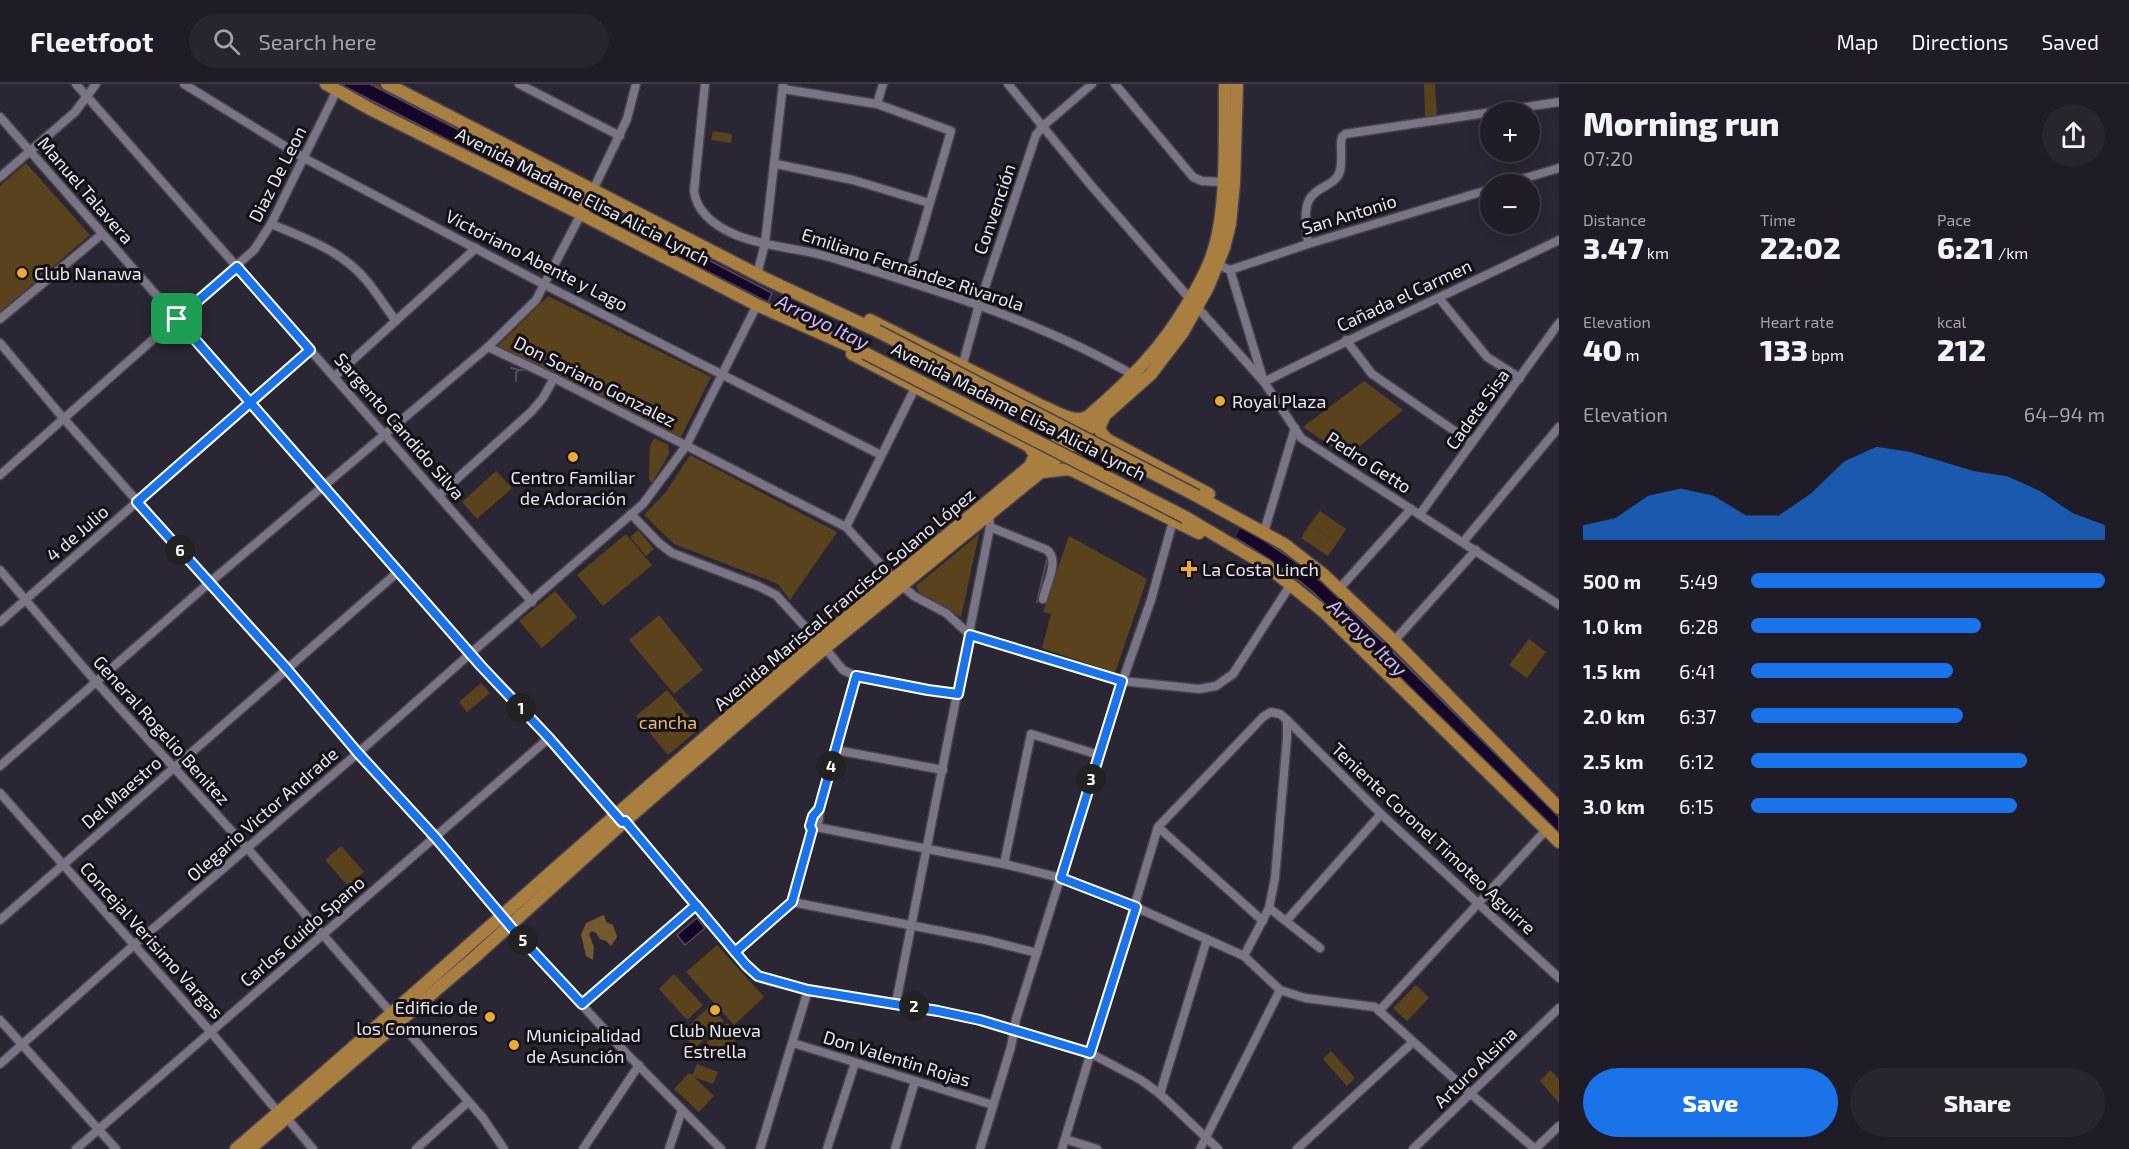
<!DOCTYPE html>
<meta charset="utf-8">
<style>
:root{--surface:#201c27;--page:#28252f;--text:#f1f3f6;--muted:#a2a1a7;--line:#3d3a44;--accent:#1a73e8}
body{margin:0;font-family:"Exo 2",sans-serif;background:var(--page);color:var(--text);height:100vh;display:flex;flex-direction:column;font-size:22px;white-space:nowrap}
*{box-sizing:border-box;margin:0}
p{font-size:20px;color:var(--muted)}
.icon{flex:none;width:33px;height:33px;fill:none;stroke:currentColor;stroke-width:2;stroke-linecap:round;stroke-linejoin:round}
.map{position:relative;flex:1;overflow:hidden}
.sheet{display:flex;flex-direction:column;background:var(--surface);width:570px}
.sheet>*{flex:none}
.fabs{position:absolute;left:1480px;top:18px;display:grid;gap:12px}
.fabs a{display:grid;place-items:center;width:60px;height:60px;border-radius:50%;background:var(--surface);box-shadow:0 3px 15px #0003,0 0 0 2px var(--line);font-size:30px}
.pin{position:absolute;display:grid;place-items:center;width:51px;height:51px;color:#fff;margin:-26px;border-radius:12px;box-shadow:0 3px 9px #0006}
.km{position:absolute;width:30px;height:30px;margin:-15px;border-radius:50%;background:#222;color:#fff;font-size:16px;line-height:30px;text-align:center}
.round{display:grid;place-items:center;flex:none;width:63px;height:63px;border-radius:32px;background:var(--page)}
.head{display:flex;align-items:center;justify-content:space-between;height:102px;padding:0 24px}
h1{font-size:33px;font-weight:800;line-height:45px}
.figures{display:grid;grid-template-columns:repeat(3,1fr);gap:9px;height:102px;padding:6px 24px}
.figures div{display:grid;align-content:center}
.figures b{font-size:30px;font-weight:800}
.figures small{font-size:16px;font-weight:400}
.figures p{font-size:16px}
.chart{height:168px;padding:12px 24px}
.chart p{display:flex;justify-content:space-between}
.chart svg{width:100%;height:108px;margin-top:6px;fill:var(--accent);opacity:.7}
.button{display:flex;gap:12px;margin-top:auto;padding:12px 24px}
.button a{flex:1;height:69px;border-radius:36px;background:var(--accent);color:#fff;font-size:24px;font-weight:800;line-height:69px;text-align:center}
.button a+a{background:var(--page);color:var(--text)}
ul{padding:0 24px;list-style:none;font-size:20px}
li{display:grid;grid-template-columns:96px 72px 1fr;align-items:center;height:45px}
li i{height:15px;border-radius:8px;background:var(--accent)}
header{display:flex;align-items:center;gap:36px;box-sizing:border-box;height:84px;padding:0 30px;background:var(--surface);border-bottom:2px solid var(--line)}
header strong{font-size:28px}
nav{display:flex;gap:33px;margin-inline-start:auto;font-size:21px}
.search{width:420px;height:54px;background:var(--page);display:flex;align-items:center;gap:15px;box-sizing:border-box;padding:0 21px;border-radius:33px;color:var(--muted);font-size:22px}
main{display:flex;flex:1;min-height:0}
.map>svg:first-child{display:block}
.green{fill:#5a421c}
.forest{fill:#74582f}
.water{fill:#160527;stroke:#554863;stroke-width:1.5}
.pier{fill:#2b2634}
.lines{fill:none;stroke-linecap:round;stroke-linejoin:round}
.stream{stroke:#554863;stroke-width:2}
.river{stroke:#160527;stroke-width:12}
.minor-casing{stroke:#47424e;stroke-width:11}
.highway-casing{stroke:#47424e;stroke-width:15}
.minor{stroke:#7b7485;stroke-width:8}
.highway{stroke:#a87f41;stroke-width:12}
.highway-bridge-casing{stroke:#47424e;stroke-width:15;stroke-linecap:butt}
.highway-bridge{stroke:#a87f41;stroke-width:12}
.route-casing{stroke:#fff;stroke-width:12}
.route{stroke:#1a73e8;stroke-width:8}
.poi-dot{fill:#eca93a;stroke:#131016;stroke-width:2}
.labels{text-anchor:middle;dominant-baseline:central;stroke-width:6;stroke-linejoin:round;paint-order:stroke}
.street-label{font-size:18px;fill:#e9e5ef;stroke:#131016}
.poi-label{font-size:18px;fill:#e9e5ef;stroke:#131016;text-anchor:start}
.park-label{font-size:18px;fill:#e8ba78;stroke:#131016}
.water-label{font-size:20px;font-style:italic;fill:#d3b6fb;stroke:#131016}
</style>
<header>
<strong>Fleetfoot</strong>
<div class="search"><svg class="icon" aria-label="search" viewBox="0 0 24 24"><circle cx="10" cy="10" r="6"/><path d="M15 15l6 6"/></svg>Search here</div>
<nav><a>Map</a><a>Directions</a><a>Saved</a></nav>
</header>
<main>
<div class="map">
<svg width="1559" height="1065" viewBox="0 0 1559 1065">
<rect width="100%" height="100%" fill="#2b2634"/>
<g class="green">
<polygon points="371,0 379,0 584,106 582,110"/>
<polygon points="1424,0 1435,0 1437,34 1425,35"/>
<polygon points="713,47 732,50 731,59 711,56"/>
<polygon points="26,79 90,151 0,228 0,102"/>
<polygon points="548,212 711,293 681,353 498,262"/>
<polygon points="1364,297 1403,326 1347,373 1303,343"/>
<polygon points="654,354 668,361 669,370 652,399 649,395 650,362"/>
<polygon points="1084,358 1261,450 1320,493 1318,496 1268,457 1203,435 1261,469 1259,472 1071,368"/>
<polygon points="690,371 837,448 790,516 778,500 674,460 644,431 665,409"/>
<polygon points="496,387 512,404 477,435 462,418"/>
<polygon points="1320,427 1346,445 1337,459 1310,440"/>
<polygon points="1310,440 1337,459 1328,472 1301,454"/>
<polygon points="638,446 654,465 646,472 630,453"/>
<polygon points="626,450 652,481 603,522 577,491"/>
<polygon points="979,450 961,533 920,510 916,502"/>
<polygon points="1069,452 1147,495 1115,589 1042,564 1051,530 1043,528"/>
<polygon points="1324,497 1492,660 1489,663 1323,499"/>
<polygon points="555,507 577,533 542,564 519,537"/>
<polygon points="1313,508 1474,666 1472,667 1310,511"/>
<polygon points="659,531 703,586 674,610 629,556"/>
<polygon points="1529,555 1546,568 1527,594 1509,581"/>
<polygon points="481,599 490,609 467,628 459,618"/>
<polygon points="667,606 699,645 668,671 636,632"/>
<polygon points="341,762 364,788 348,802 325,776"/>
<polygon points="717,861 764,913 734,941 686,888"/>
<polygon points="674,890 703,921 687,936 659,905"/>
<polygon points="1416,901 1429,914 1407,937 1393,924"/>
<polygon points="710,922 724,937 695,964 681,949"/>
<polygon points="727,939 740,952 715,977 702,963"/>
<polygon points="1331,967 1355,994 1347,1002 1323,975"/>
<polygon points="697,980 718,988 713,1000 694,993 714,1012 699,1028 674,1005 689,989 692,991"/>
<polygon points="1550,986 1559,995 1559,1019 1540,997"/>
</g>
<polygon class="forest" points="604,831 606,838 613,841 617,853 611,862 606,857 600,855 596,849 592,847 589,850 594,863 593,876 586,872 581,851 586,839"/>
<g class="water">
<polygon points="340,0 370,0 582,110 576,122"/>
<polygon points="598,119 772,209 768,218 592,129"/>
<path d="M1097 365 1252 448 1294 477 1324 500 1559 733V749L1313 508C1279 480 1243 458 1206 436 1169 413 1133 389 1097 365Z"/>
<polygon points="697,834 705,844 685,861 677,851"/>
</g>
<g class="pier">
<polygon points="794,216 836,234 929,279 1046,339 1046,341 1039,349 1036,350 863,262 787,230"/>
<polygon points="1094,363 1243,440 1234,456 1088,378"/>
</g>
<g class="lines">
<g class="stream">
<polyline points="511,284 519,286"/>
<polyline points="516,297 516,288 519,286 527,286"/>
<polyline points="1037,518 1048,470"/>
</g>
<g class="river">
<polyline points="1028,337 1051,349"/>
<polyline points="1087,368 1108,379"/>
</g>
<defs>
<g id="minor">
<polyline points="76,0 532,518"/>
<polyline points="184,0 304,74 545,201 881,371"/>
<polyline points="519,0 620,52"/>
<path d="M705 0 694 107C697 129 717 143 736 151 765 163 799 164 829 173 933 205 1038 236 1133 291"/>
<polyline points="1008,0 1089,99 1190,215"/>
<polyline points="1115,0 1193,93 1202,97 1222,98"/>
<polyline points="783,5 877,20 951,47 907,197"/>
<polyline points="877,20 883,0"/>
<polyline points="0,33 481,581 549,654 622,738 625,737 746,881 758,892 769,897 808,906 938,927 980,936 1090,969 1141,996 1160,1010 1218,1065"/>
<polyline points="776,80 853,96 929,119"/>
<polyline points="0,93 75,28 96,0"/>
<polyline points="1505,100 1559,84"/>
<polyline points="593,106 627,35 636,0"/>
<path d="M271 140C305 154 342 167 366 196 377 209 386 224 396 237"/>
<path d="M1308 160C1307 147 1303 128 1309 116 1315 103 1336 102 1340 87 1342 79 1341 68 1341 58L1342 53 1345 50 1559 18"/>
<polyline points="1218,181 1230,186 1308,160 1491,105"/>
<polyline points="1230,186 1263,295"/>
<polyline points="757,191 765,159 783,0"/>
<polyline points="1439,214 1487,273 1520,294"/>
<polyline points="1197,223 1264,298 1301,354 1559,521"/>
<polyline points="0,235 102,150"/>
<polyline points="1346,256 1372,290 1472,359"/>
<polyline points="0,259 64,335 287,585 358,669 435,753 517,850 624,967 721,1065"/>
<polyline points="488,263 554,294 846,443 894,495"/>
<polyline points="962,283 979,221 1036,51 1043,42 1092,0"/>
<polyline points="334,293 476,164"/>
<path d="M1264 298C1361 249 1461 204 1559 156"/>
<polyline points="0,391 254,166 271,140 337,6"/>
<polyline points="439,411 531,328 543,314 554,294"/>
<polyline points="631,430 659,459 672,469 758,502 776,511 818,557"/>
<polyline points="1420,430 1559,239"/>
<polyline points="846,443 915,304"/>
<path d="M990 443 1047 466C1060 476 1046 501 1043 515"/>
<polyline points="1264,448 1295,344"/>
<polyline points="1463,458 1559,343"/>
<polyline points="0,486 96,598 248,765 483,1034 504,1065"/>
<polyline points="901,501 914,512 946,529 970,551 1122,597 1199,605 1216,602 1233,590 1291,500"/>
<polyline points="1339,505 1411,425"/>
<polyline points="0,538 310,266"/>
<polyline points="1394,557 1476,466"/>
<polyline points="825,564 843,586 856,592 928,606 958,610"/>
<polyline points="836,666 943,686"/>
<polyline points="0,682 209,499 488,263 536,216 581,130"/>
<polyline points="0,709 210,947 278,1028"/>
<polyline points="816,743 1004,780 1061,794 1111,812 1244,872 1280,906 1305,914 1375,923 1471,1010 1535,1065"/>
<polyline points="1158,743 1263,837"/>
<path d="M812 746C819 741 820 733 819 725L856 592"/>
<polyline points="1004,780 1031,650 1099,671"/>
<polyline points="792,818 986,856 1037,869"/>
<polyline points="1269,824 1320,864"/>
<polyline points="0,836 399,487"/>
<polyline points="1287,836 1381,730"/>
<polyline points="735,869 792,818 812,746 810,742 813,732 819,725"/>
<polyline points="1244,872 1269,824 1275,794 1287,654 1287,636"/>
<polyline points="896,919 990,443 989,430"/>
<polyline points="582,920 696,821"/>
<polyline points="1379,927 1546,746"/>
<polyline points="0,936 116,1065"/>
<polyline points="793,959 993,1021"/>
<polyline points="0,980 134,861 358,669 471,569 643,420 686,362 757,221"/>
<polyline points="1160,1010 1207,855"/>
<polyline points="286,1033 313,1065"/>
<polyline points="1065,1055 1097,1065"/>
<polyline points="76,1065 549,654"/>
<polyline points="416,1065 468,1018"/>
<polyline points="583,1065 639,981"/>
<polyline points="669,1065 682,1026"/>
<polyline points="760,1065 808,906"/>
<polyline points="827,1065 855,979"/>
<polyline points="895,1065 915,997"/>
<polyline points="980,1065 1011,963 1016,935 1117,613 1151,516 1173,437"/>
<polyline points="1062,1065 1158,743 1263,633 1271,628 1280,630 1287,636 1381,730 1559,894"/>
<polyline points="1200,1065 1280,906"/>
<polyline points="1297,1065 1413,958"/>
<polyline points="1413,1065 1559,924"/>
<polyline points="1535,1065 1559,1042"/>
</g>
<g id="highway">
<polyline points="326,0 372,26 581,130 757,221 865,269"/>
<polyline points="387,0 766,195 877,247"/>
<polyline points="581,130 593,106"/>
<path d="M870 236 1042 322C1055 327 1074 340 1087 333"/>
<polyline points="852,270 1029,362 1035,371 1030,382"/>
<polyline points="1104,333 1099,344 1102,350 1108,356 1209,410"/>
<polyline points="1042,388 1068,385 1074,387 1199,449"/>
<polyline points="1197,412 1284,460 1324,491 1394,557 1559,724"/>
<polyline points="1185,433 1266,481 1324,528 1559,758"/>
<path d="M236 1065C433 896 623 720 822 554 895 493 970 433 1043 371 1092 329 1145 288 1180 232 1193 211 1207 189 1214 165 1228 120 1224 49 1225 0"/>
<polyline points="250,1065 476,872 625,737 825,564 1041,388 1151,290 1183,248 1208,203 1224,164 1230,140 1234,99 1237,0"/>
</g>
</defs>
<use href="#minor" class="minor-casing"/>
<use href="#highway" class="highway-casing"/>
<use href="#minor" class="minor"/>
<use href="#highway" class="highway"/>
<defs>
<g id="highway-bridge">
<polyline points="877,247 1197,412"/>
<polyline points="865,269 1185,433"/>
</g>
</defs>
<use href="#highway-bridge" class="highway-bridge-casing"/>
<use href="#highway-bridge" class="highway-bridge"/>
</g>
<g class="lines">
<defs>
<polyline id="route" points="177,235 481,582 549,654 622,738 625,737 746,881 758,892 808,906 938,927 980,936 1090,969 1136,823 1061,794 1122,597 970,551 958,610 928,606 856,592 819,725 813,732 810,742 812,746 792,818 735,868 696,821 582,920 517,850 435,753 358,669 287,585 137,418 310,266 237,183 177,235"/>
</defs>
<use href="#route" class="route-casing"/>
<use href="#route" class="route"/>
</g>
<g class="poi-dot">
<circle cx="22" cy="189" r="6"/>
<circle cx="1220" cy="317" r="6"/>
<circle cx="573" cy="373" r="6"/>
<path d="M1186 476h6v6h6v6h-6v6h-6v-6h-6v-6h6z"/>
<circle cx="715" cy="926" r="6"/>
<circle cx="490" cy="933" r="6"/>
<circle cx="514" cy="961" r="6"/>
</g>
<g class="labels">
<g class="street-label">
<text transform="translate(277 90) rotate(-63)">Diaz De Leon</text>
<text transform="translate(86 106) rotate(49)">Manuel Talavera</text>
<text transform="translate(583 112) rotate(27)">Avenida Madame Elisa Alicia Lynch</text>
<text transform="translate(994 125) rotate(-71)">Convención</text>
<text transform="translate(1349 130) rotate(-17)">San Antonio</text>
<text transform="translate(537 176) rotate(27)">Victoriano Abente y Lago</text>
<text transform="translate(913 185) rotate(18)">Emiliano Fernández Rivarola</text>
<text transform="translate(1404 211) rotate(-25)">Cañada el Carmen</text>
<text transform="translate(595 297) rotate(27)">Don Soriano Gonzalez</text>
<text transform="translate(1477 325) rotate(-54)">Cadete Sisa</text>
<text transform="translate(1019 327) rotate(27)">Avenida Madame Elisa Alicia Lynch</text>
<text transform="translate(400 342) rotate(49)">Sargento Candido Silva</text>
<text transform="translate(1369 378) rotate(33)">Pedro Getto</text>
<text transform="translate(77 449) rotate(-41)">4 de Julio</text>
<text transform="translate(844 515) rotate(-40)">Avenida Mariscal Francisco Solano López</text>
<text transform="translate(162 646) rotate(48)">General Rogelio Benitez</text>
<text transform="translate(121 708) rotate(-41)">Del Maestro</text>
<text transform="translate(262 730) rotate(-41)">Olegario Victor Andrade</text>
<text transform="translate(1434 754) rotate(43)">Teniente Coronel Timoteo Aguirre</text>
<text transform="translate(302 847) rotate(-41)">Carlos Guido Spano</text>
<text transform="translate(152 856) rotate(48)">Concejal Verisimo Vargas</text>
<text transform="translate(897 974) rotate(17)">Don Valentin Rojas</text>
<text transform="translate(1475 983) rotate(-44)">Arturo Alsina</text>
</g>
<g class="poi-label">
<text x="34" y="189">Club Nanawa</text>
<text x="1232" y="317">Royal Plaza</text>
<text x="573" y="393" text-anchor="middle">Centro Familiar<tspan x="573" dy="21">de Adoración</tspan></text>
<text x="1202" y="485">La Costa Linch</text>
<text x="478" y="923" text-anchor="end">Edificio de<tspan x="478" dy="21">los Comuneros</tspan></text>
<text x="715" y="946" text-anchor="middle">Club Nueva<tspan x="715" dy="21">Estrella</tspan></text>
<text x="526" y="951">Municipalidad<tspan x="526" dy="21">de Asunción</tspan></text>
</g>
<g class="park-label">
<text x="668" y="638">cancha</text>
</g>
<g class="water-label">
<text transform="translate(823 237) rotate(26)">Arroyo Itay</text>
<text transform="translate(1368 553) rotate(44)">Arroyo Itay</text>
</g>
</g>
</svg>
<div class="fabs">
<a>+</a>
<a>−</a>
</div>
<div class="pin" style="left:177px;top:235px;background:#1e9e55"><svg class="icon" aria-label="arrive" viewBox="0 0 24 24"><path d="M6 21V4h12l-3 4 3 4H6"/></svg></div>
<b class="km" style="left:521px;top:624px">1</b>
<b class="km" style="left:914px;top:922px">2</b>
<b class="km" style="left:1091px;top:695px">3</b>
<b class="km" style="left:831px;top:682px">4</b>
<b class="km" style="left:523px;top:856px">5</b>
<b class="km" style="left:180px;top:466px">6</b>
</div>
<section class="sheet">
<div class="head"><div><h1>Morning run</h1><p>07:20</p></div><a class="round"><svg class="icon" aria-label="share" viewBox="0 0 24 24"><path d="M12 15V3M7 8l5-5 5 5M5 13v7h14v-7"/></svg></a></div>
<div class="figures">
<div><p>Distance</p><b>3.47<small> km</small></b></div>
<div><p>Time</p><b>22:02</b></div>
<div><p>Pace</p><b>6:21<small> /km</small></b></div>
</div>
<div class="figures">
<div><p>Elevation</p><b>40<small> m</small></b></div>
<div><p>Heart rate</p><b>133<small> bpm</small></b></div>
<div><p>kcal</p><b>212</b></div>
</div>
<div class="chart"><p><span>Elevation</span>64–94 m</p>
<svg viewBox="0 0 160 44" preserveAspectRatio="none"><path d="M0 44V38L10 35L20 26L30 23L40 26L50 34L60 34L70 25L80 12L90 6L100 8L110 12L120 16L130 18L140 24L150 33L160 38V44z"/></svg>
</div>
<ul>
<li><b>500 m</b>5:49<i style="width:100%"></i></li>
<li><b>1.0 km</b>6:28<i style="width:65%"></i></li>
<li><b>1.5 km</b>6:41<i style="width:57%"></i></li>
<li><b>2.0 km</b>6:37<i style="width:60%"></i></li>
<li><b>2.5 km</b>6:12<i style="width:78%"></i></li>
<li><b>3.0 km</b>6:15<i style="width:75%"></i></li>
</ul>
<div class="button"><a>Save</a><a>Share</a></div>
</section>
</main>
